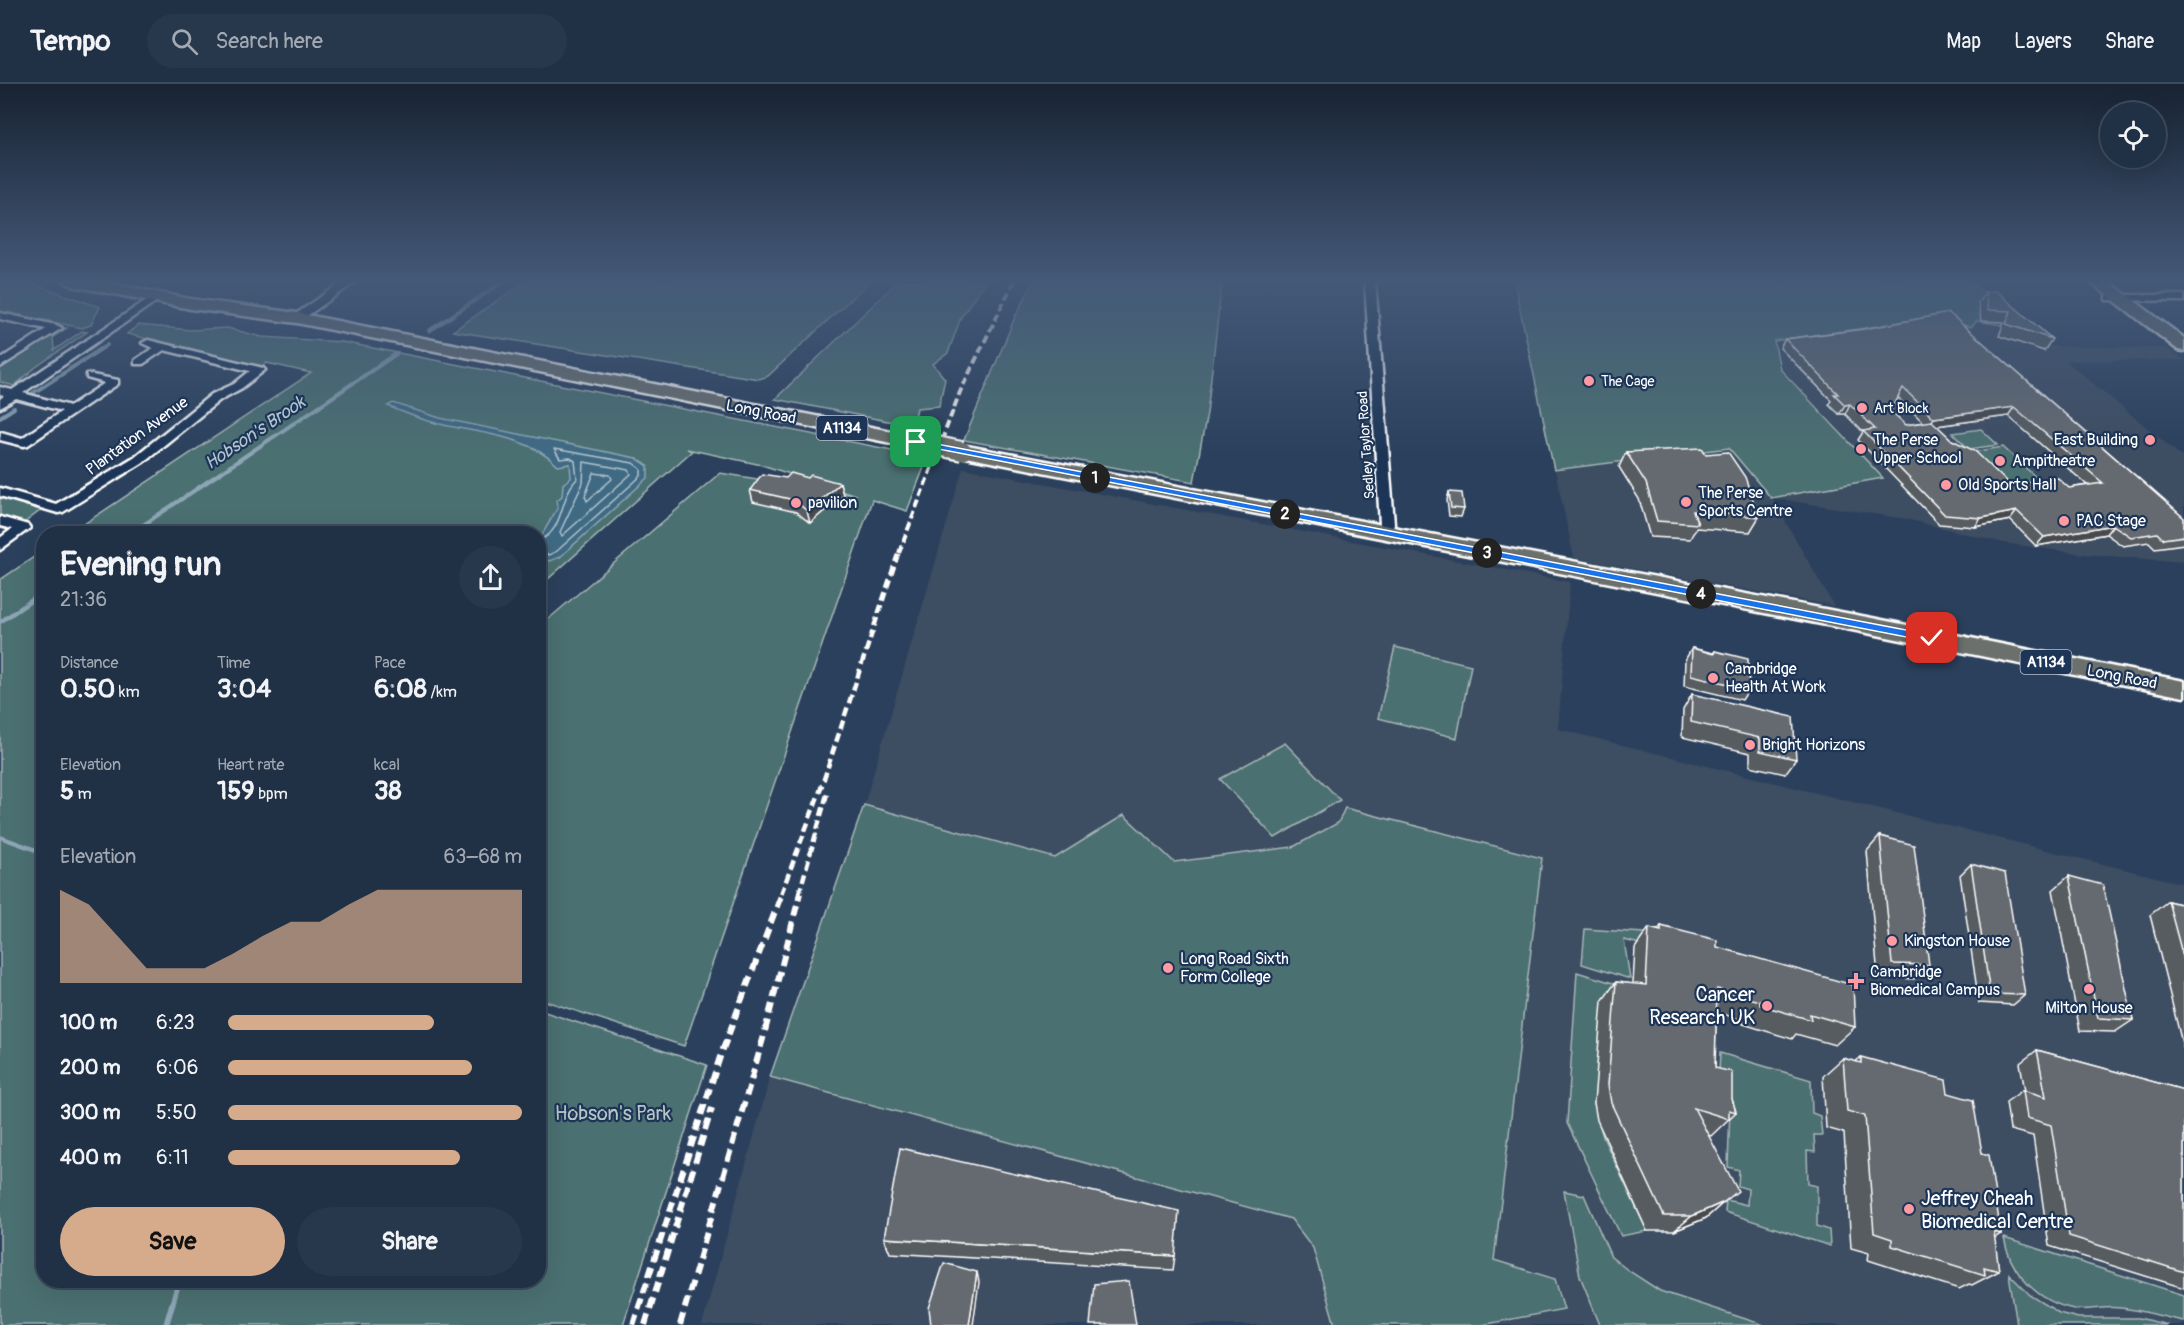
<!DOCTYPE html>
<meta charset="utf-8">
<style>
:root{--surface:#203045;--page:#28384c;--text:#f1f3f6;--muted:#a2a9b3;--line:#3d4b5e;--accent:#d6ab8b}
body{margin:0;font-family:Pangolin,sans-serif;background:var(--page);color:var(--text);height:100vh;display:flex;flex-direction:column;font-size:22px;white-space:nowrap}
*{box-sizing:border-box;margin:0}
p{font-size:20px;color:var(--muted)}
.icon{flex:none;width:33px;height:33px;fill:none;stroke:currentColor;stroke-width:2;stroke-linecap:round;stroke-linejoin:round}
.map{position:relative;flex:1;overflow:hidden}
.panel{position:absolute;left:36px;top:442px;width:510px;height:762px;display:flex;flex-direction:column;background:var(--surface);border-radius:24px;box-shadow:0 6px 24px #0002,0 0 0 2px var(--line)}
.panel>*{flex:none}
.buttons{position:absolute;left:2100px;top:18px;display:grid;gap:12px}
.buttons a{display:grid;place-items:center;width:66px;height:66px;border-radius:50%;background:var(--surface);box-shadow:0 6px 24px #0002,0 0 0 2px var(--line);font-size:30px}
.pin{position:absolute;display:grid;place-items:center;width:51px;height:51px;color:#fff;margin:-26px;border-radius:12px;box-shadow:0 3px 9px #0006}
.km{position:absolute;width:30px;height:30px;margin:-15px;border-radius:50%;background:#222;color:#fff;font-size:16px;line-height:30px;text-align:center}
.round{display:grid;place-items:center;flex:none;width:63px;height:63px;border-radius:32px;background:var(--page)}
.head{display:flex;align-items:center;justify-content:space-between;height:102px;padding:0 24px}
h1{font-size:33px;font-weight:800;line-height:45px}
.figures{display:grid;grid-template-columns:repeat(3,1fr);gap:9px;height:102px;padding:6px 24px}
.figures div{display:grid;align-content:center}
.figures b{font-size:26px;font-weight:800}
.figures small{font-size:16px;font-weight:400}
.figures p{font-size:16px}
.chart{height:168px;padding:12px 24px}
.chart p{display:flex;justify-content:space-between}
.chart svg{width:100%;height:108px;margin-top:6px;fill:var(--accent);opacity:.7}
.cta{display:flex;gap:12px;margin-top:auto;padding:12px 24px}
.cta a{flex:1;height:69px;border-radius:36px;background:var(--accent);color:#111;font-size:24px;font-weight:800;line-height:69px;text-align:center}
.cta a+a{background:var(--page);color:var(--text)}
ul{padding:0 24px;list-style:none;font-size:20px}
li{display:grid;grid-template-columns:96px 72px 1fr;align-items:center;height:45px}
li i{height:15px;border-radius:8px;background:var(--accent)}
header{display:flex;align-items:center;gap:36px;box-sizing:border-box;height:84px;padding:0 30px;background:var(--surface);border-bottom:2px solid var(--line)}
header strong{font-size:28px}
nav{display:flex;gap:33px;margin-inline-start:auto;font-size:21px}
.search{width:420px;height:54px;background:var(--page);display:flex;align-items:center;gap:15px;box-sizing:border-box;padding:0 21px;border-radius:33px;color:var(--muted);font-size:22px}
.map>svg:first-child{display:block}
.built{fill:#3c4d62}
.green{fill:#4c6f71;stroke:#a6b7b8;stroke-width:1.5}
.water{fill:#3f6b84;stroke:#8ca6b5;stroke-width:1.5}
.lines{fill:none;stroke-linecap:round;stroke-linejoin:round}
.shore{stroke:#b2c4ce;stroke-width:1.5}
.stream-far2{stroke:#8ca6b5;stroke-width:4}
.stream-far1{stroke:#8ca6b5;stroke-width:4.5}
.stream{stroke:#8ca6b5;stroke-width:6}
.street-casing{stroke:#fff;stroke-width:5}
.primary-casing{stroke:#fff;stroke-width:5}
.street{fill:#1d3557;fill-rule:evenodd}
.primary{fill:#6c706d;fill-rule:evenodd}
.rail-far2{stroke:#fff;stroke-width:4;stroke-dasharray:8 4;stroke-linecap:butt}
.rail-far1{stroke:#fff;stroke-width:4.5;stroke-dasharray:9 4.5;stroke-linecap:butt}
.rail{stroke:#fff;stroke-width:6;stroke-dasharray:11 6;stroke-linecap:butt}
.primary-bridge-casing{stroke:#fff;stroke-width:22;stroke-linecap:butt}
.primary-bridge{stroke:#6c706d;stroke-width:18}
.wall{fill:#575b60;stroke:#fff;stroke-width:1.5;fill-rule:evenodd}
.shaded-wall{fill:#474a4e;stroke:#fff;stroke-width:1.5}
.building{fill:#656a70;stroke:#fff;stroke-width:1.5;fill-rule:evenodd}
.route{fill:#1a73e8;stroke:#fff;stroke-width:1.5}
.poi-dot{fill:#ff9aa2;stroke:#1d3557;stroke-width:2}
.labels{text-anchor:middle;dominant-baseline:central;stroke-width:4.5;stroke-linejoin:round;paint-order:stroke}
.far-poi-label{font-size:14px;fill:#fff;stroke:#1d3557;text-anchor:start}
.far-street-label{font-size:14px;fill:#fff;stroke:#1d3557}
.shield{fill:#1d3557;stroke:#bbc2cd;stroke-width:1.5}
.shield-label{font-size:15px;font-weight:bold;fill:#fff}
.street-label{font-size:16px;fill:#fff;stroke:#1d3557}
.poi-label{font-size:16px;fill:#fff;stroke:#1d3557;text-anchor:start}
.water-label{font-size:18px;font-style:italic;fill:#b2c4ce;stroke:#1d3557}
.near-poi-label{font-size:20px;fill:#fff;stroke:#1d3557;text-anchor:end}
.near-park-label{font-size:20px;fill:#b7c5c6;stroke:#1d3557}
</style>
<header>
<strong>Tempo</strong>
<div class="search"><svg class="icon" aria-label="search" viewBox="0 0 24 24"><circle cx="10" cy="10" r="6"/><path d="M15 15l6 6"/></svg>Search here</div>
<nav><a>Map</a><a>Layers</a><a>Share</a></nav>
</header>
<div class="map">
<svg width="2184" height="1241" viewBox="0 0 2184 1241">
<rect width="100%" height="100%" fill="#2b405c"/>
<filter id="ink" filterUnits="userSpaceOnUse"><feTurbulence type="fractalNoise" baseFrequency=".0167" numOctaves="2"/><feDisplacementMap in="SourceGraphic" scale="12" xChannelSelector="R" yChannelSelector="G"/><feConvolveMatrix kernelMatrix="1 2 1 2 8 2 1 2 1" color-interpolation-filters="sRGB"/></filter>
<g filter="url(#ink)">
<g class="built">
<polygon points="1514,197 1970,197 2048,262 2167,264 2184,276 2066,277 2184,374 2184,478 2083,470 2003,459 1906,435 1772,414 1834,522 1574,474"/>
<polygon points="963,384 1570,498 1558,645 2184,800 2184,1241 702,1241 770,993 864,721"/>
</g>
<g class="green">
<polygon points="0,197 25,197 100,223 91,241 82,244 0,227"/>
<polygon points="526,197 870,197 768,292 759,295 453,247"/>
<polygon points="898,197 985,197 961,233 948,269 933,280 945,295 939,322 917,324 913,342 775,315"/>
<polygon points="1034,197 1222,197 1207,329 1194,398 964,356 1015,233"/>
<polygon points="1514,197 1970,197 2027,245 1977,237 1971,243 1934,234 1774,257 1780,285 1883,394 1771,414 1729,364 1554,386"/>
<polygon points="138,241 191,246 227,244 262,253 342,258 928,373 907,427 872,416 684,962 539,915 539,543 720,389 856,411 762,381 687,365 692,367 539,503 538,450 69,450 311,289 267,279 261,283 127,250"/>
<polygon points="60,244 67,244 53,253 54,266 82,247 87,248 36,283 14,302 0,298 0,283"/>
<polygon points="1981,345 1998,361 1969,365 1953,349"/>
<polygon points="2003,363 2041,398 2009,402 1973,368"/>
<polygon points="0,414 41,426 24,439 0,432"/>
<polygon points="43,467 44,1197 538,1197 539,926 707,981 623,1241 0,1241 0,496"/>
<polygon points="1395,563 1471,581 1457,654 1378,634"/>
<polygon points="1285,659 1340,716 1275,754 1220,695"/>
<polygon points="864,721 1055,774 1124,731 1174,778 1293,763 1338,739 1345,724 1542,774 1494,1176 1555,1195 1564,1225 1482,1241 1335,1241 1313,1164 1291,1135 770,993"/>
<polygon points="1585,845 1644,849 1722,870 1701,876 1624,856 1630,895 1582,880"/>
<polygon points="1577,888 1649,910 1594,1019 1603,1053 1647,1147 1621,1152 1567,1039"/>
<polygon points="1720,969 1811,996 1812,1029 1820,1032 1822,1051 1814,1051 1815,1068 1807,1067 1808,1100 1817,1102 1817,1142 1829,1146 1830,1162 1725,1128 1726,1116 1747,1121 1748,1105 1738,1102 1739,1086 1728,1083 1731,993 1719,988"/>
<polygon points="1564,1107 1584,1111 1611,1173 1629,1187 1660,1207 1764,1241 1600,1241 1580,1192"/>
<path d="M2004 1154 2184 1211V1237C2163 1233 2142 1226 2121 1224 2105 1222 2089 1227 2074 1225 2038 1218 2010 1189 2004 1154Z"/>
<polygon points="2009,1190 2030,1211 2059,1229 2078,1234 2139,1234 2168,1241 2017,1241"/>
</g>
<path class="water" d="M393 319 440 334 636 374 648 382V394L560 473 549 477 539 473V456L558 423 557 416 562 412 563 400 571 394 570 380 558 382C524 348 475 350 432 338 417 334 402 328 388 322Z"/>
<g class="lines">
<g class="shore">
<polygon points="584,378 629,386 631,390 562,452 560,448 583,399"/>
<polygon points="594,389 610,391 612,395 587,417 585,412"/>
<path d="M538 457C565 448 559 412 577 395L575 377 570 374 560 375 554 365 633 379 641 385V392L557 467 549 471 538 469"/>
</g>
<g class="stream-far2">
<polyline points="429,247 504,197"/>
<polyline points="33,309 107,261"/>
<polyline points="0,333 14,324"/>
<polyline points="130,450 396,270"/>
</g>
<g class="stream-far1">
<polyline points="0,538 44,508"/>
<polyline points="0,753 44,769"/>
</g>
<polyline class="stream" points="166,1241 179,1197"/>
<defs>
<g id="street">
<polygon points="344,197 357,197 301,236 293,236 293,232"/>
<polygon points="1365,197 1375,197 1394,440 1392,450 1385,454 1378,450 1380,440"/>
<polygon points="154,211 159,214 158,216 23,309 70,322 105,299 87,294 87,290 118,296 118,300 28,361 24,362 0,356 1,348 22,354 62,327 16,315 0,324 0,315 4,312 0,311 0,303 12,306"/>
<polygon points="2110,211 2184,211 2184,217 2106,216 2106,212"/>
<polygon points="0,229 56,241 62,244 0,283 0,275 46,245 0,235"/>
<polygon points="148,256 263,284 265,286 242,304 220,316 142,379 63,428 58,429 0,412 0,404 56,420 134,373 212,310 234,300 250,287 164,266 143,280 135,280 135,276 153,264 142,259"/>
<polygon points="0,433 28,441 30,444 0,466 0,454 12,445 0,442"/>
</g>
<g id="primary">
<polygon points="64,197 99,197 191,215 297,229 916,352 925,358 916,364 297,239 191,225 72,202"/>
<polygon points="2089,197 2108,197 2184,254 2184,267 2178,266"/>
<polygon points="962,361 1872,534 2184,597 2184,613 1872,550 955,371 953,367"/>
</g>
</defs>
<use href="#street" class="street-casing"/>
<use href="#primary" class="primary-casing"/>
<use href="#street" class="street"/>
<use href="#primary" class="primary"/>
<polyline class="rail-far2" points="899,469 960,308 1014,197"/>
<g class="rail-far1">
<polyline points="781,810 820,707 899,467"/>
<polyline points="799,810 827,710"/>
</g>
<g class="rail">
<polyline points="633,1241 720,973 782,809"/>
<polyline points="645,1241 712,1024"/>
<polyline points="680,1241 763,955 800,809"/>
</g>
<defs>
<polyline id="primary-bridge" points="916,358 962,367"/>
</defs>
<use href="#primary-bridge" class="primary-bridge-casing"/>
<use href="#primary-bridge" class="primary-bridge"/>
</g>
<g class="wall">
<polygon points="1985,208 2052,255 2044,267 1999,252 2004,238 1981,237 1978,219"/>
<path d="M1949 229 2184 434V460L2155 464 2149 458 2123 462 2106 450 2036 462 2010 436 1975 443 1939 440 1858 356 1863 348 1845 330H1839L1829 320 1831 316 1780 264 1785 255 1864 245ZM1898 314 1923 338 1906 341 1891 327ZM2008 332 2087 401 2069 404 2010 401 1952 356 1937 342Z"/>
<polygon points="1626,368 1706,370 1759,433 1750,448 1696,444 1690,455 1650,453 1639,415 1619,383"/>
<polygon points="786,394 808,394 840,399 843,411 810,439 796,428 753,418 750,406"/>
<polygon points="1449,408 1464,425 1461,433 1449,432 1447,416"/>
<polygon points="1692,564 1713,569 1715,567 1749,605 1742,616 1684,602 1685,576"/>
<polygon points="1692,610 1796,675 1785,690 1750,682 1750,669 1682,653 1683,626"/>
<polygon points="1880,752 1929,881 1914,895 1878,893 1867,767"/>
<polygon points="1971,780 2025,911 2013,921 1979,919 1960,791"/>
<polygon points="2069,792 2133,936 2115,948 2080,947 2053,806"/>
<polygon points="2168,817 2184,821 2184,967 2150,831"/>
<polygon points="1661,842 1717,863 1855,943 1835,961 1796,950 1792,955 1743,940 1743,936 1716,928 1715,984 1732,1015 1736,1028 1711,1052 1708,1051 1724,1118 1706,1134 1674,1147 1647,1147 1597,1036 1594,1019 1602,917 1616,898 1633,900 1635,864 1649,844 1658,846"/>
<polygon points="2037,966 2184,1006 2184,1204 2049,1162 2033,1052 2010,1046 2006,1018 2023,1006 2025,1007 2020,979"/>
<polygon points="1861,973 1948,1009 1982,1069 2001,1150 1994,1154 1999,1187 1972,1201 1969,1200 1959,1205 1868,1176 1869,1169 1851,1164 1844,1049 1826,1044 1823,992 1843,974 1855,978"/>
<polygon points="884,1154 1175,1172 1173,1186 890,1169"/>
</g>
<g class="shaded-wall">
<polygon points="1850,320 1845,330 1839,330 1845,321"/>
<polygon points="2014,323 2008,332 1928,343 1934,334"/>
<polygon points="840,399 843,411 810,439 807,427"/>
<polygon points="2017,427 2010,436 1975,443 1981,434"/>
<polygon points="2113,441 2106,450 2036,462 2044,453"/>
<polygon points="1724,1118 1706,1134 1674,1147 1692,1132"/>
<polygon points="977,1188 979,1198 973,1241 969,1241"/>
</g>
<g class="building">
<polygon points="1996,207 2052,255 2006,240 2011,227 1988,226 1985,208"/>
<path d="M1949 229 2184 434V452L2163 455 2157 449 2131 453 2113 441 2044 453 2017 427 1981 434 1945 431 1863 347 1875 345 1850 320 1845 321 1834 310H1838L1785 255 1864 245ZM1903 304 1934 334 2014 323 2103 399 2069 404 2058 394 2010 401 1975 367 1952 356 1932 337 1906 341 1891 327Z"/>
<polygon points="1702,364 1706,370 1728,368 1745,393 1759,433 1693,427 1698,440 1657,437 1646,399 1626,368"/>
<polygon points="791,389 808,394 811,391 840,399 807,427 794,416 750,406 762,390 786,394"/>
<polygon points="1449,408 1462,409 1464,425 1451,424"/>
<polygon points="1692,564 1714,570 1715,567 1748,575 1749,605 1691,591"/>
<polygon points="1692,610 1793,633 1796,675 1760,667 1760,654 1691,638"/>
<polygon points="1880,752 1914,761 1929,881 1892,880"/>
<polygon points="1971,780 2005,789 2025,911 1990,910"/>
<polygon points="2069,792 2103,801 2133,936 2098,934"/>
<polygon points="2168,817 2184,821 2184,877"/>
<polygon points="1661,842 1717,856 1717,863 1853,901 1855,943 1810,930 1811,936 1760,921 1760,917 1717,905 1715,984 1732,988 1732,1015 1736,1028 1729,1026 1729,1035 1694,1024 1738,1107 1724,1118 1692,1132 1664,1132 1611,1019 1608,1001 1616,898 1646,901 1649,844 1661,847"/>
<polygon points="2037,966 2184,1006 2184,1188 2069,1152 2051,1041 2027,1034 2023,1006 2046,1013"/>
<polygon points="1861,973 1946,996 1948,1009 1973,1016 1982,1069 1989,1071 2001,1150 1994,1148 1999,1187 1984,1183 1985,1191 1892,1162 1892,1155 1874,1149 1865,1032 1847,1027 1843,974 1861,979"/>
<polygon points="900,1064 1179,1127 1175,1172 884,1154"/>
<polygon points="944,1179 977,1188 969,1241 931,1241 929,1224"/>
<polygon points="1129,1197 1136,1241 1090,1241 1094,1200"/>
</g>
</g>
<linearGradient id="sky" x2="0" y2="1"><stop stop-color="#182333"/><stop offset="0.53" stop-color="#445978"/><stop offset="1" stop-color="#445978" stop-opacity="0"/></linearGradient>
<rect width="2184" height="371" fill="url(#sky)"/>
<polygon class="route" points="916,356 1932,551 1937,554 1932,558 913,360"/>
<g class="poi-dot">
<circle cx="1589" cy="297" r="6"/>
<circle cx="1862" cy="324" r="6"/>
<circle cx="2150" cy="356" r="6"/>
<circle cx="1861" cy="365" r="6"/>
<circle cx="2000" cy="377" r="6"/>
<circle cx="1946" cy="401" r="6"/>
<circle cx="1686" cy="418" r="6"/>
<circle cx="796" cy="419" r="6"/>
<circle cx="2064" cy="437" r="6"/>
<circle cx="1713" cy="594" r="6"/>
<circle cx="1750" cy="661" r="6"/>
<circle cx="1892" cy="857" r="6"/>
<circle cx="1168" cy="884" r="6"/>
<path d="M1853 888h6v6h6v6h-6v6h-6v-6h-6v-6h6z"/>
<circle cx="2089" cy="905" r="6"/>
<circle cx="1767" cy="922" r="6"/>
<circle cx="1909" cy="1125" r="6"/>
</g>
<g class="labels">
<g class="far-poi-label">
<text x="1601" y="297">The Cage</text>
<text x="1874" y="324">Art Block</text>
</g>
<g class="far-street-label">
<text transform="translate(1366 361) rotate(-94)">Sedley Taylor Road</text>
</g>
<g class="shield">
<rect x="816.5" y="332" width="51" height="24" rx="4.5"/>
<rect x="2020.5" y="566" width="51" height="24" rx="4.5"/>
</g>
<g class="shield-label">
<text x="842" y="344">A1134</text>
<text x="2046" y="578">A1134</text>
</g>
<g class="street-label">
<text transform="translate(761 328) rotate(11)">Long Road</text>
<text transform="translate(137 352) rotate(-36)">Plantation Avenue</text>
<text transform="translate(2122 593) rotate(11)">Long Road</text>
</g>
<g class="poi-label">
<text x="1873" y="356">The Perse<tspan x="1873" dy="18">Upper School</tspan></text>
<text x="2138" y="356" text-anchor="end">East Building</text>
<text x="2012" y="377">Ampitheatre</text>
<text x="1958" y="401">Old Sports Hall</text>
<text x="1698" y="409">The Perse<tspan x="1698" dy="18">Sports Centre</tspan></text>
<text x="808" y="419">pavilion</text>
<text x="2076" y="437">PAC Stage</text>
<text x="1725" y="585">Cambridge<tspan x="1725" dy="18">Health At Work</tspan></text>
<text x="1762" y="661">Bright Horizons</text>
<text x="1904" y="857">Kingston House</text>
<text x="1180" y="875">Long Road Sixth<tspan x="1180" dy="18">Form College</tspan></text>
<text x="1870" y="888">Cambridge<tspan x="1870" dy="18">Biomedical Campus</tspan></text>
<text x="2089" y="924" text-anchor="middle">Milton House</text>
</g>
<g class="water-label">
<text transform="translate(255 349) rotate(-34)">Hobson's Brook</text>
</g>
<g class="near-poi-label">
<text x="1755" y="910">Cancer<tspan x="1755" dy="23">Research UK</tspan></text>
<text x="1921" y="1114" text-anchor="start">Jeffrey Cheah<tspan x="1921" dy="23">Biomedical Centre</tspan></text>
</g>
<g class="near-park-label">
<text x="613" y="1029">Hobson's Park</text>
</g>
</g>
</svg>
<div class="buttons">
<a><svg class="icon" aria-label="locate" viewBox="0 0 24 24"><circle cx="12" cy="12" r="6"/><path d="M12 2v4M12 18v4M2 12h4M18 12h4"/></svg></a>
</div>
<div class="pin" style="left:916px;top:358px;background:#1e9e55"><svg class="icon" aria-label="arrive" viewBox="0 0 24 24"><path d="M6 21V4h12l-3 4 3 4H6"/></svg></div>
<div class="pin" style="left:1932px;top:554px;background:#d93025"><svg class="icon" aria-label="check" viewBox="0 0 24 24"><path d="M5 12l5 5 9-10"/></svg></div>
<b class="km" style="left:1095px;top:394px">1</b>
<b class="km" style="left:1285px;top:430px">2</b>
<b class="km" style="left:1487px;top:469px">3</b>
<b class="km" style="left:1701px;top:510px">4</b>
<section class="panel">
<div class="head"><div><h1>Evening run</h1><p>21:36</p></div><a class="round"><svg class="icon" aria-label="share" viewBox="0 0 24 24"><path d="M12 15V3M7 8l5-5 5 5M5 13v7h14v-7"/></svg></a></div>
<div class="figures">
<div><p>Distance</p><b>0.50<small> km</small></b></div>
<div><p>Time</p><b>3:04</b></div>
<div><p>Pace</p><b>6:08<small> /km</small></b></div>
</div>
<div class="figures">
<div><p>Elevation</p><b>5<small> m</small></b></div>
<div><p>Heart rate</p><b>159<small> bpm</small></b></div>
<div><p>kcal</p><b>38</b></div>
</div>
<div class="chart"><p><span>Elevation</span>63–68 m</p>
<svg viewBox="0 0 160 44" preserveAspectRatio="none"><path d="M0 44V6L10 12L20 25L30 38L40 38L50 38L60 32L70 25L80 19L90 19L100 12L110 6L120 6L130 6L140 6L150 6L160 6V44z"/></svg>
</div>
<ul>
<li><b>100 m</b>6:23<i style="width:70%"></i></li>
<li><b>200 m</b>6:06<i style="width:83%"></i></li>
<li><b>300 m</b>5:50<i style="width:100%"></i></li>
<li><b>400 m</b>6:11<i style="width:79%"></i></li>
</ul>
<div class="cta"><a>Save</a><a>Share</a></div>
</section>
</div>
